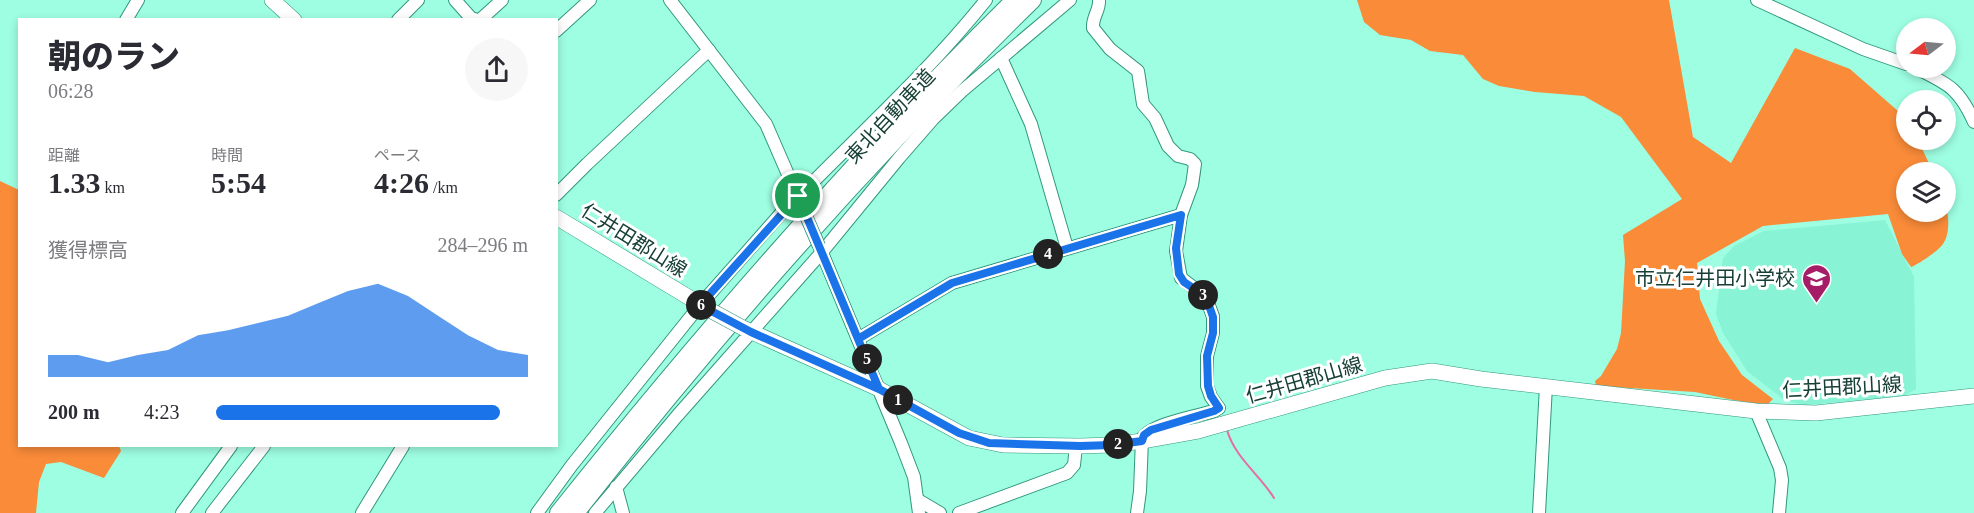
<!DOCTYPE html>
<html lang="ja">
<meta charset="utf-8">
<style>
:root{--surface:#fff;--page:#f7f7f7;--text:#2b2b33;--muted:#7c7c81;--accent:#1a73e8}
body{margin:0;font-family:"Times New Roman","Noto Sans JP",serif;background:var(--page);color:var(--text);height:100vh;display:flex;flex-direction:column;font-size:22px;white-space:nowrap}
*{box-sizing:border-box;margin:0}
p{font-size:20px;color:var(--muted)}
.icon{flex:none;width:33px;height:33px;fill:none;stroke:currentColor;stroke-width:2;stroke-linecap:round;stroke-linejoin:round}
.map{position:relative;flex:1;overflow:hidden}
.side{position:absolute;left:18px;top:18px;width:540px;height:429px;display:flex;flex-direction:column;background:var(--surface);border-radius:0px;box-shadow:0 3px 9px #0003}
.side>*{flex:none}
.needle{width:39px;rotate:254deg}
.fabs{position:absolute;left:1896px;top:18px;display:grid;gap:12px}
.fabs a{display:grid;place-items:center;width:60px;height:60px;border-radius:50%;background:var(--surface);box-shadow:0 3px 9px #0003;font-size:30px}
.pin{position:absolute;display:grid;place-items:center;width:51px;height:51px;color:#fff;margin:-26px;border:3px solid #fff;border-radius:50%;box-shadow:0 2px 6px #0007}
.km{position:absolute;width:30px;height:30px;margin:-15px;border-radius:50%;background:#222;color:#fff;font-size:16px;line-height:30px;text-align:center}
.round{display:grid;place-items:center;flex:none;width:63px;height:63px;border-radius:32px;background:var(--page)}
.head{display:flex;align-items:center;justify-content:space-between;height:102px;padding:0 30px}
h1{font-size:33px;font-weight:800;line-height:45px}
.figures{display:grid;grid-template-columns:repeat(3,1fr);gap:9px;height:102px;padding:6px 30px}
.figures div{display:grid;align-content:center}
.figures b{font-size:30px;font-weight:800}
.figures small{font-size:16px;font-weight:400}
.figures p{font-size:16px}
.chart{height:168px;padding:12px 30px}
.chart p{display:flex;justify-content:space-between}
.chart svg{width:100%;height:108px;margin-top:6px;fill:var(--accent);opacity:.7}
ul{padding:0 30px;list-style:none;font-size:20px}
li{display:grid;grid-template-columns:96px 72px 1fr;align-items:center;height:45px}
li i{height:15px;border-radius:8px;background:var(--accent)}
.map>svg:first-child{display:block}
.built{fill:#89f3d5}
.forest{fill:#f98b39}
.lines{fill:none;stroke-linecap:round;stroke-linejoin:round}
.stream{stroke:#e56ca4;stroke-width:2}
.minor-casing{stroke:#31977e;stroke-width:14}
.major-casing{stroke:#31977e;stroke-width:16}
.highway-casing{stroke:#31977e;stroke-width:18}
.minor{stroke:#fff;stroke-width:12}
.major{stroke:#fff;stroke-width:15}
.highway{stroke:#fff;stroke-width:16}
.minor-bridge-casing{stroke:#31977e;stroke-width:14;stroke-linecap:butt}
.major-bridge-casing{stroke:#31977e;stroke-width:16;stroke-linecap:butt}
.minor-bridge{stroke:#fff;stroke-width:12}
.major-bridge{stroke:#fff;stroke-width:15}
.route-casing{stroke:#fff;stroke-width:12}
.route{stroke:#1a73e8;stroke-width:8}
.labels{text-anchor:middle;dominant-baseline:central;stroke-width:6;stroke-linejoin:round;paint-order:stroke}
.street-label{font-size:20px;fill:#164035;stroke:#fff}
.poi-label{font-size:20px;fill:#164035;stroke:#fff;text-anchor:end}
</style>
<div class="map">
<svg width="1974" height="513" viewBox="0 0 1974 513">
<rect width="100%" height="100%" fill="#9efee2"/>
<polygon class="built" points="1885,220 1914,277 1916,389 1904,396 1805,405 1784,400 1747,371 1723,333 1716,314 1723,258 1734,246 1764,231"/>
<g class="forest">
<path d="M1357 0H1669L1693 137 1731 163 1795 48 1850 69 1906 118V140H1918L1933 172H1906V212H1946V206C1949 217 1950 234 1943 244 1938 251 1919 264 1911 267L1902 254 1888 214 1763 226 1697 263 1700 299 1719 341 1742 375 1773 399 1767 405 1733 400 1695 392 1596 386 1595 381 1601 376 1617 349 1621 333 1625 261 1623 235 1682 199 1621 117 1584 96 1535 92 1499 86 1483 79 1463 55 1430 51 1411 40 1380 35 1364 22Z"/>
<polygon points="0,181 19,190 20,446 119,446 121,451 104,478 61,462 46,464 39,482 36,513 0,513"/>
</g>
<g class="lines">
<g class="stream">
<polyline points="1130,57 1142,67"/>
<polyline points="1144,72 1146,84"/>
<polyline points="1198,185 1200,170"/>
<polyline points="1213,300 1219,315 1219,329"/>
<path d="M1227 430C1235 458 1261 476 1274 498"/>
</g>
<defs>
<g id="minor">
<polyline points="455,0 471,18 477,20"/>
<polyline points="670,0 766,124 800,202"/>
<path d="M1099 0C1100 10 1092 17 1093 28L1110 49 1138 71 1143 104 1155 118 1168 146 1178 156 1190 159 1195 164 1192 185 1181 215 1176 251 1181 278 1202 294 1207 300 1213 317V333L1207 356V386L1211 397 1219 408 1214 411C1197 416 1150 424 1142 439L1140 491 1137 513"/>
<polyline points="1757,0 1863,49 1906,64"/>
<polyline points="126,20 138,0"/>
<polyline points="398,20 418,0"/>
<polyline points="480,20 502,0"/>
<polyline points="556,31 590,0"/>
<polyline points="1001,58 1031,124 1067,248"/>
<path d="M1916 68C1948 84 1959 88 1974 122"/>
<polyline points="556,195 587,164 709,50"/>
<polyline points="820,248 901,443 914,477 919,513"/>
<polyline points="858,339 952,283 1181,215"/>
<polyline points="1756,411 1780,468 1782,480 1779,513"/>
<polyline points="616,487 623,513"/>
<polyline points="918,500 940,513"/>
<polyline points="182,513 231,446"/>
<polyline points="212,513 264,446"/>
<polyline points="362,513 403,446"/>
<path d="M537 513 572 465 700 305 792 201 803 192C865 129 931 69 986 0"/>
<polyline points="595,513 677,416 822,252 899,158 933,119 962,91 1070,0"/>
<polyline points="959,513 1067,473 1074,465 1076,446"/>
<polyline points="1539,513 1546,386"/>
</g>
<g id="major">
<polyline points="272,0 294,20"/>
<polyline points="556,217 708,309"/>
<polyline points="745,329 879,389 969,438 1003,445 1080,446 1112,445 1142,441 1198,431 1385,378 1432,371 1481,379 1756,411 1816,413 1974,396"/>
</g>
<g id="highway">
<path d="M558 513C701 334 851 161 1014 0"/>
<path d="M576 513C717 333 869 160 1033 0"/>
</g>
</defs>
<use href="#minor" class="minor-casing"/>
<use href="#major" class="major-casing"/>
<use href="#highway" class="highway-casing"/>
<use href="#minor" class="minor"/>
<use href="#major" class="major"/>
<use href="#highway" class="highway"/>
<defs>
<polyline id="minor-bridge" points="800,202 819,246"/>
<polyline id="major-bridge" points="708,309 745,329"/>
</defs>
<use href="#minor-bridge" class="minor-bridge-casing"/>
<use href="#major-bridge" class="major-bridge-casing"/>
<use href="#minor-bridge" class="minor-bridge"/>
<use href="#major-bridge" class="major-bridge"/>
</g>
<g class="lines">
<defs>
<polyline id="route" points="798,196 879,389 959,433 989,443 1080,446 1112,445 1142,441 1144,435 1151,430 1214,411 1219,408 1211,396 1208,386 1207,356 1213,333 1213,317 1207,300 1202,294 1184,282 1179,274 1176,248 1181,215 952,283 858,339 879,389 751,332 700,305 798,196"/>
</defs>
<use href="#route" class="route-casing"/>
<use href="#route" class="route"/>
</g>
<defs>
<symbol id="school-pin" viewBox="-11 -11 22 30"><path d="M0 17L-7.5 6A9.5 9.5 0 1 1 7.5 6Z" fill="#a51d67" stroke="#fff"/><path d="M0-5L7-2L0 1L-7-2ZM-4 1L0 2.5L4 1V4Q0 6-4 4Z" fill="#fff"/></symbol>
</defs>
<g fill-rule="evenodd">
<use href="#school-pin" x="1800" y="262" width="33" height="45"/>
</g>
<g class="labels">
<g class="street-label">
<text transform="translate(890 116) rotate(-47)">東北自動車道</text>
<text transform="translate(634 240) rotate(32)">仁井田郡山線</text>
<text transform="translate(1304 380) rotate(-16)">仁井田郡山線</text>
<text transform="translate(1842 387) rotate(-3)">仁井田郡山線</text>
</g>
<g class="poi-label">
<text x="1795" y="278">市立仁井田小学校</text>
</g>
</g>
</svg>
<div class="fabs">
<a><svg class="needle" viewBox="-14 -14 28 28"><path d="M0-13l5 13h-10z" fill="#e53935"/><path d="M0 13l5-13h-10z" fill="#7c7c81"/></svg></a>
<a><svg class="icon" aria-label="locate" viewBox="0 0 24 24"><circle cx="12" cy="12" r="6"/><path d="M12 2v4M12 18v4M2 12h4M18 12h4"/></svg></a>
<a><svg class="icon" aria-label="layers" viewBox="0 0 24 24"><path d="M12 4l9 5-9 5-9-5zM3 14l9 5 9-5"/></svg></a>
</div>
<div class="pin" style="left:798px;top:196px;background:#1e9e55"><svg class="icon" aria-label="arrive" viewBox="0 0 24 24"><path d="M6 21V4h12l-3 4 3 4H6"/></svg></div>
<b class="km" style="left:898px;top:400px">1</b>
<b class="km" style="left:1118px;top:444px">2</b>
<b class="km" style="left:1203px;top:295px">3</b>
<b class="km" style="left:1048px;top:254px">4</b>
<b class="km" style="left:867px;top:359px">5</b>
<b class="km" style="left:701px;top:305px">6</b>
<section class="side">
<div class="head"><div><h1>朝のラン</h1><p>06:28</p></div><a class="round"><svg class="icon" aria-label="share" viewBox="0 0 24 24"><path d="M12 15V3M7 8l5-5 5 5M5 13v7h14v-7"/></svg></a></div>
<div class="figures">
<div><p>距離</p><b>1.33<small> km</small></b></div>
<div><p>時間</p><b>5:54</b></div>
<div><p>ペース</p><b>4:26<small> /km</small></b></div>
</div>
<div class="chart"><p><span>獲得標高</span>284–296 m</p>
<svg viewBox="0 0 160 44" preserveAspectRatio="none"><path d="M0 44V35L10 35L20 38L30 35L40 33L50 27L60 25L70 22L80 19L90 14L100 9L110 6L120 11L130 19L140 27L150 33L160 35V44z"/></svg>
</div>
<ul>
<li><b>200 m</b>4:23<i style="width:91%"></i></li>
</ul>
</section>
</div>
